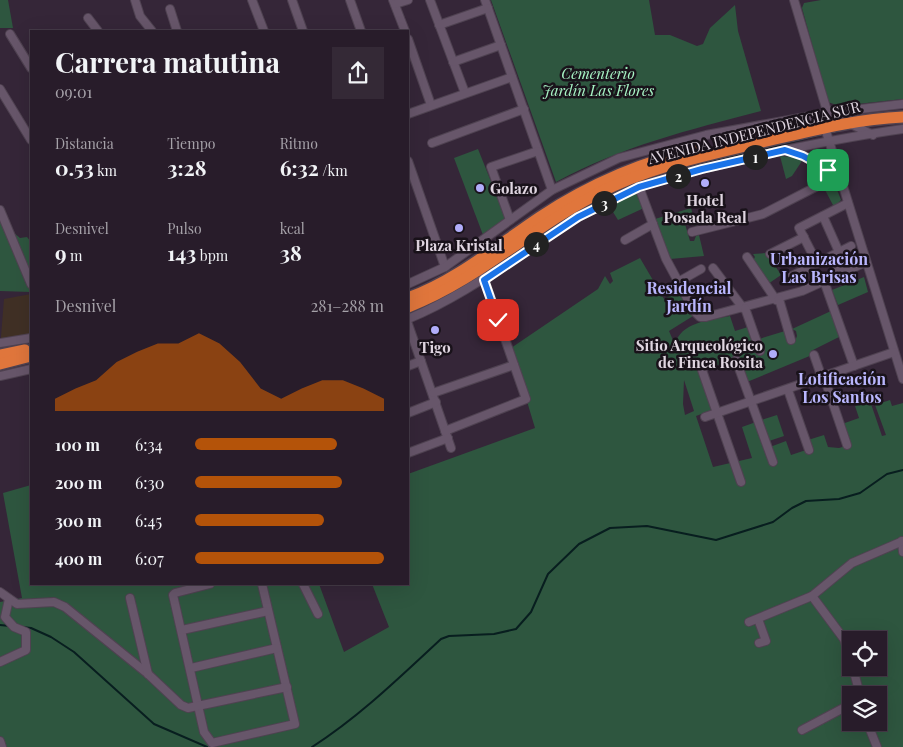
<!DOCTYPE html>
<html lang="es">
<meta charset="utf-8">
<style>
:root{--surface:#281c2a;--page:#342936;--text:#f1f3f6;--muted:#a5a1a8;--line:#443a47;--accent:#b45309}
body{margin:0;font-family:"Playfair Display",serif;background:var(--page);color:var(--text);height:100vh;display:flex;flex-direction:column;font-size:19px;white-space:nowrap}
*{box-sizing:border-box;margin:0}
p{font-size:16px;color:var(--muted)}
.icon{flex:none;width:28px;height:28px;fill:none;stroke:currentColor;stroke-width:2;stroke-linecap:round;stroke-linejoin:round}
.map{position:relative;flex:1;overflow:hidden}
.details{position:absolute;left:30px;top:30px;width:379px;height:555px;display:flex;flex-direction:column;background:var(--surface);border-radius:0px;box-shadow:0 5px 20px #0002,0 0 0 1px var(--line)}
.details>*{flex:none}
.buttons{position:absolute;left:842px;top:631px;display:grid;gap:10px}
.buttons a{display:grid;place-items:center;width:45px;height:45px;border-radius:0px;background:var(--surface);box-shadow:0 5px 20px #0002,0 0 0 1px var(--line);font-size:25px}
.pin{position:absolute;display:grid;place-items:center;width:42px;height:42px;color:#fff;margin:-21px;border-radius:10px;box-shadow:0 2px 8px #0006}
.km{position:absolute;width:25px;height:25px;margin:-12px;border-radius:50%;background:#222;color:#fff;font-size:14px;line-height:25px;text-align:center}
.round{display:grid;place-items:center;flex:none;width:52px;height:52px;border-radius:0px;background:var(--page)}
.overview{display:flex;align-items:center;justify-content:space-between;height:85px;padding:0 25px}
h1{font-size:28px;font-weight:700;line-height:38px}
.stats{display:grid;grid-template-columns:repeat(3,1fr);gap:8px;height:85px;padding:5px 25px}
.stats div{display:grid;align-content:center}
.stats b{font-size:21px;font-weight:700}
.stats small{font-size:14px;font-weight:400}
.stats p{font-size:14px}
.chart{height:140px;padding:10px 25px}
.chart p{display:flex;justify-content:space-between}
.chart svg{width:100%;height:90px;margin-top:5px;fill:var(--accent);opacity:.7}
ul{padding:0 25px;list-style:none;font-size:16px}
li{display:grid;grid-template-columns:80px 60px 1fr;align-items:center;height:38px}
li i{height:12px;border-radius:6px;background:var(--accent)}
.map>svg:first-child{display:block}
.commercial{fill:#403025}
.green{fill:#2e563f;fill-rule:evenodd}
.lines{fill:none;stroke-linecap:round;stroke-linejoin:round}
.stream{stroke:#081e1f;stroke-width:2}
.minor-casing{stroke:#4f4251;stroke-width:10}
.highway-casing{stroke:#4f4251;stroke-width:14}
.minor{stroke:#67566a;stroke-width:8}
.highway{stroke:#e0763c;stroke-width:11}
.route-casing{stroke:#fff;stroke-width:10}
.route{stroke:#1a73e8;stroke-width:6}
.poi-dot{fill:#b1adfa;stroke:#19121a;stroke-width:2}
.labels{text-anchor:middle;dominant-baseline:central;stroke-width:5;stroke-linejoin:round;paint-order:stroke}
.park-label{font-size:15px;font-style:italic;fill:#a7f4c5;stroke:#19121a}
.street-label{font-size:15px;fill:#e0d6e1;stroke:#19121a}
.poi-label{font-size:15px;font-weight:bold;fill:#e0d6e1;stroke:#19121a}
.neighbourhood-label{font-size:16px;font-weight:bold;fill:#b9b6fd;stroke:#19121a}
</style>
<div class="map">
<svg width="903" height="747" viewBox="0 0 903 747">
<rect width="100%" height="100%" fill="#352638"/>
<polygon class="commercial" points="31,294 31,338 18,343 20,347 0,349 4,299"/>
<g class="green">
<polygon points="0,0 8,0 13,28 0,28"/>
<path d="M491 0H649L655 35H670L697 46 703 44 710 28 735 5 738 31 761 111C689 130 622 146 556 182Z"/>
<polygon points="821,0 903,0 903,99 839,106 828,102 802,8 804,3"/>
<polygon points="478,149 506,219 483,235 454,158"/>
<polygon points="780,156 793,157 802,161 792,176 786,179"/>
<polygon points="831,184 836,187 841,200 834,207 824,188"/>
<polygon points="637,193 644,208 618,220 608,204"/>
<polygon points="691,208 696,226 690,223 685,224 690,241 694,241 696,236 699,235 704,256 670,259 655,219"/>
<polygon points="0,210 7,227 20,238 27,237 31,242 31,292 0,291"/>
<polygon points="767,253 781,275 768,284 753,260 755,257 753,254"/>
<path d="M640 258 664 299 679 291 693 316 669 331 675 345C680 322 710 320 730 316L735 331 748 327 754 343 751 346 753 352 758 354 759 339 785 331 789 343 795 341 797 336 796 331 792 329 831 311 839 337 811 351 812 355 747 382 739 359 700 370 712 410 696 416 713 467 752 458 742 427 756 422 770 447 786 441 791 455 806 450 808 440 824 435 828 447 839 448 849 445 842 424 859 418 855 406 870 401 882 436 886 435 875 405 890 400 892 406 903 403V747H0V602L22 598 3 493 31 485V584H319L344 652 389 627 372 584H408V474L535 428 511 348 598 289 605 276 610 284 613 281 610 273ZM684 380 694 411 685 415 683 404ZM851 640H879V668H851ZM851 695H879V722H851Z"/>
<polygon points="864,277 868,292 838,305 832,290"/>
<polygon points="777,415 784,436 769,441 761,420"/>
</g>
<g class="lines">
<g class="stream">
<polyline points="830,133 839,131"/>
<polyline points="677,169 825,134"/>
<polyline points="616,191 667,172"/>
<polyline points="0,625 10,626"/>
<polyline points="22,627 31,628 51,637 74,652 154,724 207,747"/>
<path d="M312 747C359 717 400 677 441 639L449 636 494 634 516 629 531 612 548 574 579 544 610 528 647 526 716 540 773 522 792 508 806 501 839 499 860 493 887 474 903 470"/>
</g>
<defs>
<g id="minor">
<polyline points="135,0 140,16 152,31"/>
<polyline points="252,0 264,31"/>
<polyline points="292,0 303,31"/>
<polyline points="350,0 361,31"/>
<polyline points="393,0 405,31"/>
<polyline points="430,0 465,93"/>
<polyline points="485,0 552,190"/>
<polyline points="794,0 830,121"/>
<polyline points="395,4 408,0"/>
<polyline points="170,9 177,31"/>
<polyline points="88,18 98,31"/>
<polyline points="439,25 488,8"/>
<polyline points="10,34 31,68"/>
<polyline points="408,39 431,105"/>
<polyline points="453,62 501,45"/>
<polyline points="0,89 31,140"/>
<polyline points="408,114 512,77"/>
<polyline points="851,124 873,135"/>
<polyline points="825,128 903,379"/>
<polyline points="432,143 524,109"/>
<polyline points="787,150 803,155 839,175"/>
<polyline points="408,161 445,267"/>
<polyline points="639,187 666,259 694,311 700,317 706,317 802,291 866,262"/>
<polyline points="0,210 31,284"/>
<polyline points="823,216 839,252"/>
<polyline points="510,220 491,167 538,151"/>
<polyline points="692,232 763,214 839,175"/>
<polyline points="625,240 653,224"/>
<polyline points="770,254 804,237"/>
<polyline points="832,256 841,273"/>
<polyline points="747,257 776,300"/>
<polyline points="817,263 799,228 848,203"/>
<polyline points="713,268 743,308"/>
<polyline points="786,279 851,246"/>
<polyline points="824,281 854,366"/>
<polyline points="678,282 701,269"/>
<polyline points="408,284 445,267 552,190 619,158 706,135 827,113 903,104"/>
<polyline points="779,299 791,340"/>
<polyline points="745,308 760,351"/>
<path d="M408 319C483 288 543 232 616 197 652 179 693 171 732 162 788 149 845 137 903 129"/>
<polyline points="408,324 451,448"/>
<polyline points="0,343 31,338"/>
<polyline points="814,355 822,378"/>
<polyline points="736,360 773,462"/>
<polyline points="408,366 421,361"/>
<polyline points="702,370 741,482"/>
<polyline points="0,376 31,369"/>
<polyline points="824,377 847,445"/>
<polyline points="788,390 809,450"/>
<polyline points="433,393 514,365"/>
<polyline points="408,413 436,402"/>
<polyline points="705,417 894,352"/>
<polyline points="445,431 526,399 483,276"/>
<polyline points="408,453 448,438"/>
<polyline points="902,541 903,552"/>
<polyline points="210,584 175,593 173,595 204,732 212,743 295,724 262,584"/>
<polyline points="303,584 318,614"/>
<polyline points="0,592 17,604 54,602 65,607 148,674 181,705 188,708 287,687"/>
<polyline points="812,596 844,639 851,661"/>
<polyline points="130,598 148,674"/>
<polyline points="758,619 766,641 759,643"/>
<polyline points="749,622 812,596 852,563 903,541"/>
<polyline points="182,630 268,611"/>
<polyline points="0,662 26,650 26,632 14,627 5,617 9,599"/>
<polyline points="191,668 277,648"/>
<polyline points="853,668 860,695"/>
<polyline points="867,722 877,747"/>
<polyline points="802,730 851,704"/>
<polyline points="0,741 2,747"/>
</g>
<g id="highway">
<path d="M408 298C456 281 498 245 540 217 589 185 643 161 700 149"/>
<path d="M408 307C478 280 532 227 599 193 649 167 704 156 758 143 806 132 854 119 903 117"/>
<polyline points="0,355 25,350"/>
<polyline points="0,364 31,356"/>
</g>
</defs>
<use href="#minor" class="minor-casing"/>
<use href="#highway" class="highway-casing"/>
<use href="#minor" class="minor"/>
<use href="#highway" class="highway"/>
</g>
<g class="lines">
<defs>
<polyline id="route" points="498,320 484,280 578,217 639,187 702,169 785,150 803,156 828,170"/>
</defs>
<use href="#route" class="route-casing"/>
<use href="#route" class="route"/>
</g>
<g class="poi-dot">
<circle cx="705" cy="183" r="5"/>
<circle cx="480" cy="188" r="5"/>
<circle cx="459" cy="228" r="5"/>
<circle cx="435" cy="330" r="5"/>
<circle cx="773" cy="354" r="5"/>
</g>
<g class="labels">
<g class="park-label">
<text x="598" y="73">Cementerio<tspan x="598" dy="17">Jardín Las Flores</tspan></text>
</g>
<g class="street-label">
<text transform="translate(754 132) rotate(-14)">AVENIDA INDEPENDENCIA SUR</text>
</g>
<g class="poi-label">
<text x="490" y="188" text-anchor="start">Golazo</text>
<text x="705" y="200">Hotel<tspan x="705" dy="17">Posada Real</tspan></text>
<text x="459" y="245">Plaza Kristal</text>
<text x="763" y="345" text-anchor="end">Sitio Arqueológico<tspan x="763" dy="17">de Finca Rosita</tspan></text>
<text x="435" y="347">Tigo</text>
</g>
<g class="neighbourhood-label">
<text x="819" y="258">Urbanización<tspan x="819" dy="18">Las Brisas</tspan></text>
<text x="689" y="287">Residencial<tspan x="689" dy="18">Jardín</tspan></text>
<text x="842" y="378">Lotificación<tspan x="842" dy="18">Los Santos</tspan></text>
</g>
</g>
</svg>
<div class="buttons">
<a><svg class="icon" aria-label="locate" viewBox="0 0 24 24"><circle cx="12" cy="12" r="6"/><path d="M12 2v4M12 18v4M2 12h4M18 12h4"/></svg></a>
<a><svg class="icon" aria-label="layers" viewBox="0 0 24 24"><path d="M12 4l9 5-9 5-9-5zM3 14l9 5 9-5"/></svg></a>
</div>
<div class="pin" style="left:828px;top:170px;background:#1e9e55"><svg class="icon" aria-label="arrive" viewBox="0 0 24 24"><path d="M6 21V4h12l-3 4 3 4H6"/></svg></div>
<div class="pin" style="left:498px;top:320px;background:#d93025"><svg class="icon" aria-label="check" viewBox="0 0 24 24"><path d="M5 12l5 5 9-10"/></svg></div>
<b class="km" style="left:755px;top:157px">1</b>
<b class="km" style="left:678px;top:176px">2</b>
<b class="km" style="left:604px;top:203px">3</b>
<b class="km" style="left:536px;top:244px">4</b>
<section class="details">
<div class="overview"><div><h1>Carrera matutina</h1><p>09:01</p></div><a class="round"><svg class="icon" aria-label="share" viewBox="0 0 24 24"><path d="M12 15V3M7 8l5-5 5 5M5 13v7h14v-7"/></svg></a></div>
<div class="stats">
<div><p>Distancia</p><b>0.53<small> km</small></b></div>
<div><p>Tiempo</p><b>3:28</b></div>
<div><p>Ritmo</p><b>6:32<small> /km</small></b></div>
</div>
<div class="stats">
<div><p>Desnivel</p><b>9<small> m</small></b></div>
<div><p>Pulso</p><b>143<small> bpm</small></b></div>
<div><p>kcal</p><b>38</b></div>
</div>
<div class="chart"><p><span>Desnivel</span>281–288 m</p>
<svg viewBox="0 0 160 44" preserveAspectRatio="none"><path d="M0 44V38L10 33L20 29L30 20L40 15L50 11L60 11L70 6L80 11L90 20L100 33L110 38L120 33L130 29L140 29L150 33L160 38V44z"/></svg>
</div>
<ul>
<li><b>100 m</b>6:34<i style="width:75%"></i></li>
<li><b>200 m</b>6:30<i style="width:78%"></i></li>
<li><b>300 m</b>6:45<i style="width:68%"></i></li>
<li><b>400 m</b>6:07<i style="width:100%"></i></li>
</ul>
</section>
</div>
